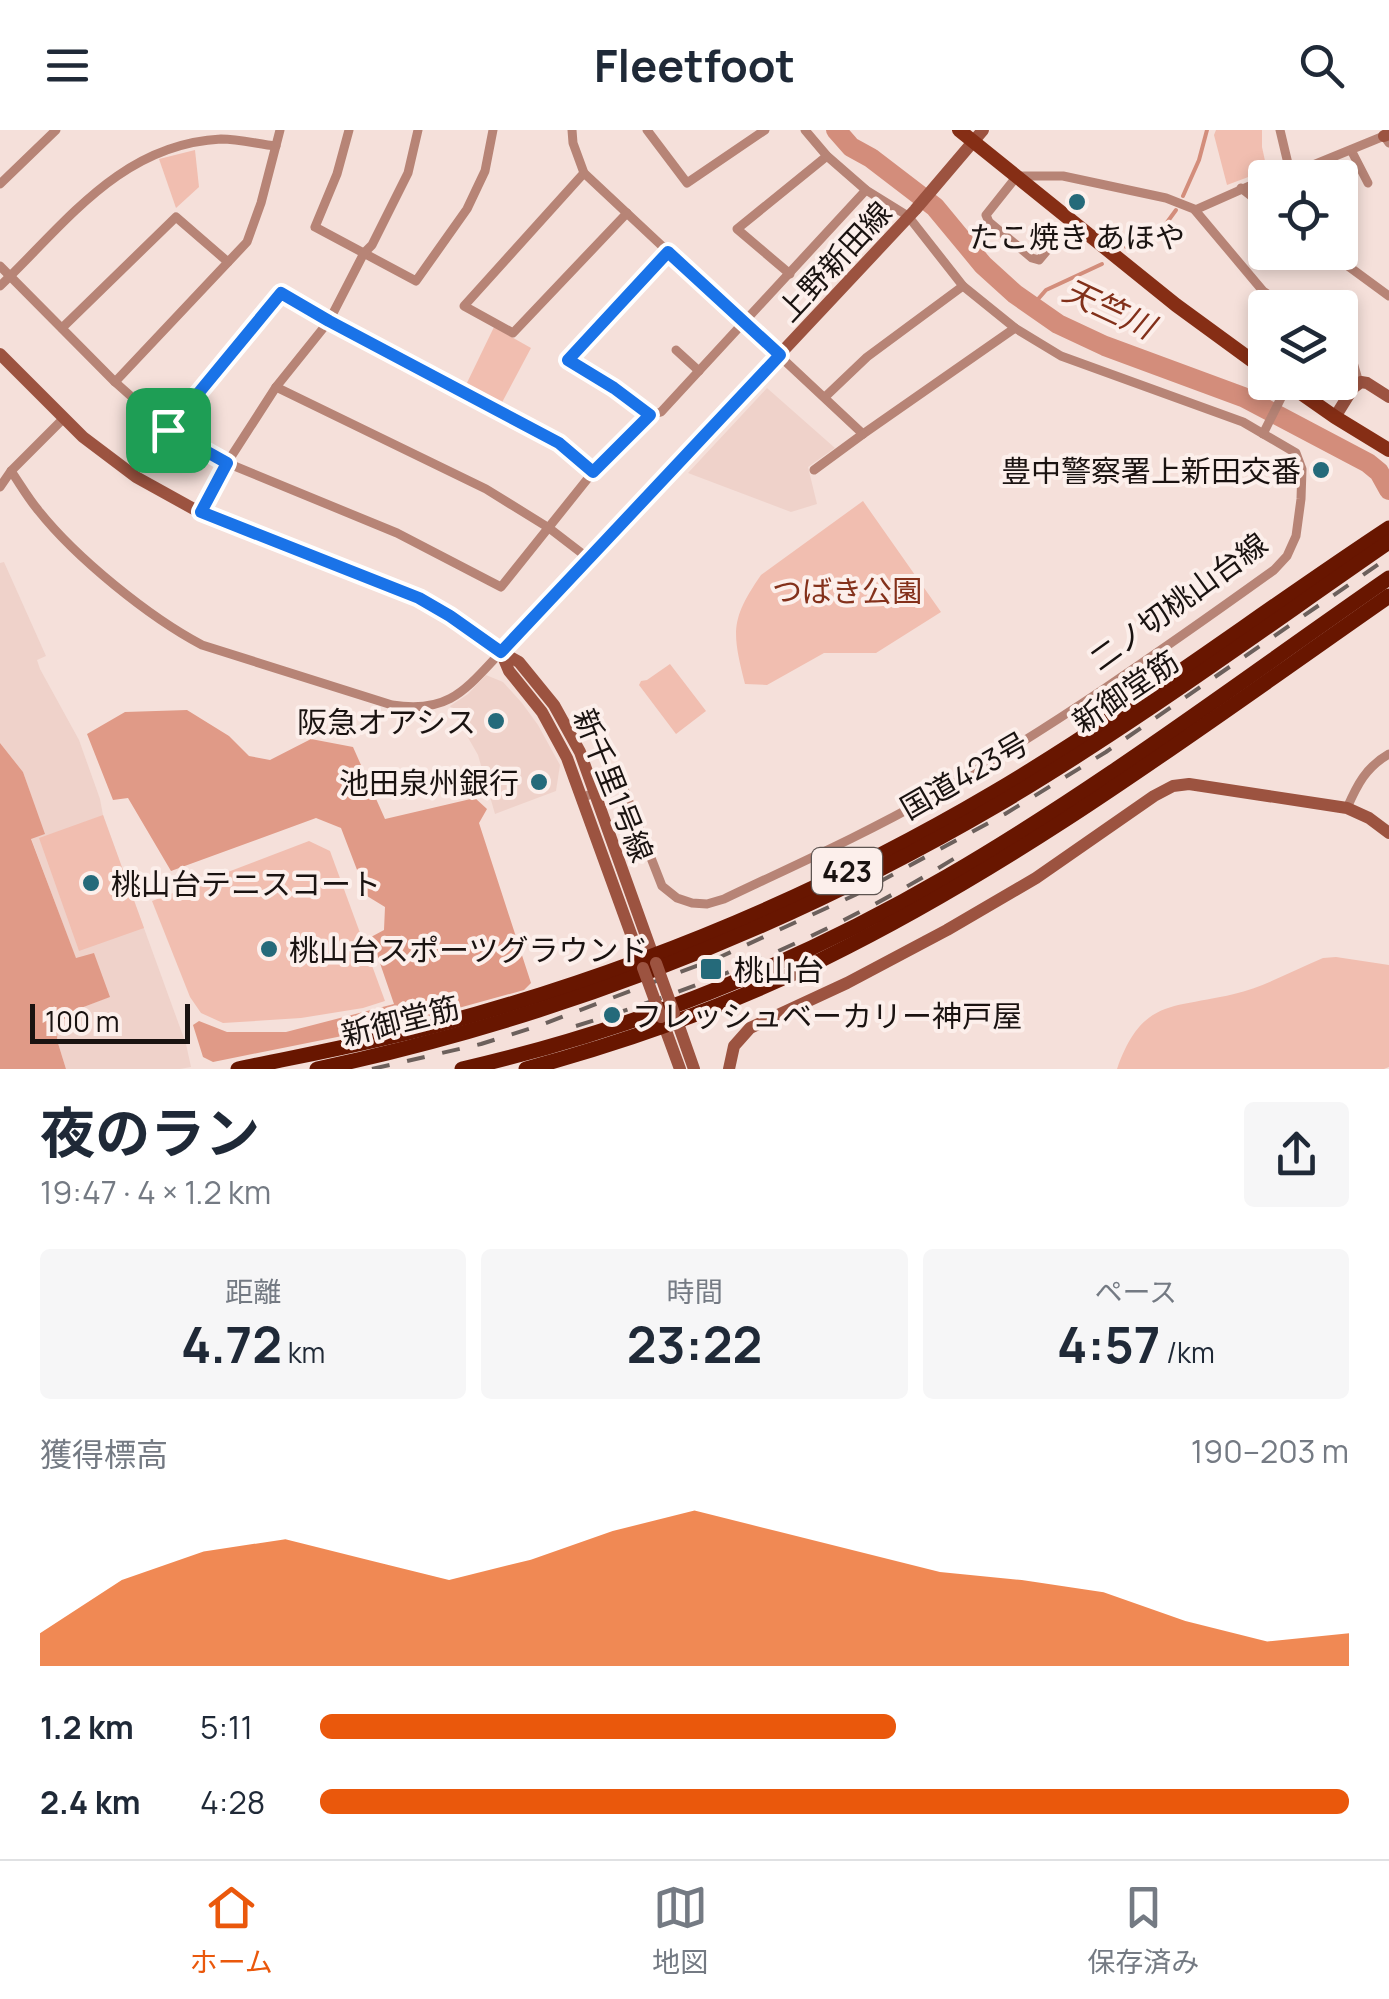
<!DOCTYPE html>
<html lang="ja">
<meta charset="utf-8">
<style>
:root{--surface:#fff;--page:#f6f6f7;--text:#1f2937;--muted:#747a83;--line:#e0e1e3;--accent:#ea580c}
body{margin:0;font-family:Manrope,"Noto Sans JP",sans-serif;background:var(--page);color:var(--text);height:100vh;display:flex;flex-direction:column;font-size:38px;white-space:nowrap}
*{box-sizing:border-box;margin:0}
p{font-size:32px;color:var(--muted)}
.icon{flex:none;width:55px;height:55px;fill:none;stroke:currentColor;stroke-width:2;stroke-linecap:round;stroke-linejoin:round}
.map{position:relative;height:939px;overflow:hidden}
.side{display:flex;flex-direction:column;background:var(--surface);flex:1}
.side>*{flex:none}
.controls{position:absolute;left:1248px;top:30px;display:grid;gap:20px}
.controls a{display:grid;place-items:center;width:110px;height:110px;border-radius:10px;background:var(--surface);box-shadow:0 5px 15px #0003;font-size:50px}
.scale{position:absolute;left:30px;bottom:25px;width:160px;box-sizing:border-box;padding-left:10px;border:5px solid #1a1311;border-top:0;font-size:28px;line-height:35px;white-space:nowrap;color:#1a1311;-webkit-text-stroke:8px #fcefeb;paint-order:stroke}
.pin{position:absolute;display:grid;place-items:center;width:85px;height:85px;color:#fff;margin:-42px;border-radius:20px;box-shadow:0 5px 15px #0006}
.round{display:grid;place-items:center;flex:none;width:105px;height:105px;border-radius:10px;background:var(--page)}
.head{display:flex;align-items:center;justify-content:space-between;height:170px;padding:0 40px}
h1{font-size:55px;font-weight:700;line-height:75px}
.figures{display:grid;grid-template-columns:repeat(3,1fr);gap:15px;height:170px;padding:10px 40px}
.figures div{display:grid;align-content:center;border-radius:10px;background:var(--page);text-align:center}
.figures b{font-size:50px;font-weight:700}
.figures small{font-size:28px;font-weight:400}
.figures p{font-size:28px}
.chart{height:280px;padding:20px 40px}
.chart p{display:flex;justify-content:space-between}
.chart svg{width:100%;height:180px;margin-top:10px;fill:var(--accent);opacity:.7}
ul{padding:0 40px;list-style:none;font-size:32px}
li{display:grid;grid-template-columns:160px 120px 1fr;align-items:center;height:75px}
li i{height:25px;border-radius:12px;background:var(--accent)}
header{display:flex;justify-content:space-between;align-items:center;height:130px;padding:0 40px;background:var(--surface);font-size:45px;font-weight:700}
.menu{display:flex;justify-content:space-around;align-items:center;height:140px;border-top:2px solid var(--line);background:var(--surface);font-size:28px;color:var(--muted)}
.menu a{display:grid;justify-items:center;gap:5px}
.menu .selected{color:var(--accent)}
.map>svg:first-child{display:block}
.built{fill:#efd2ca}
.green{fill:#f1beb0}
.forest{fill:#e09a87}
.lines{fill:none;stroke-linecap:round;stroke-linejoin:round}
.stream{stroke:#d38d7b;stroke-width:4}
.river{stroke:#d38d7b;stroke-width:20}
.street{stroke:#b78476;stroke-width:9}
.secondary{stroke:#9c5340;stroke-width:12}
.primary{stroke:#862e15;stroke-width:14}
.highway{stroke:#681600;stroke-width:15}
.rail{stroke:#6c605c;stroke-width:4;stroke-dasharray:18 18;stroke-linecap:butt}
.secondary-bridge{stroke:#9c5340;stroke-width:12}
.route-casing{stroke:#fff;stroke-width:20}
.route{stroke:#1a73e8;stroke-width:12}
.poi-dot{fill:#256a7a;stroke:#fcefeb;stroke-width:4}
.labels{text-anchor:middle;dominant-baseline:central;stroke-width:8;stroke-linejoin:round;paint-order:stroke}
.shield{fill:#fcefeb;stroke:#5e5552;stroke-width:2.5}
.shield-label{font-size:28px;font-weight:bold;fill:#1a1311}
.poi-label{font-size:30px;fill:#1a1311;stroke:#fcefeb;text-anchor:start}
.street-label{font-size:30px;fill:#1a1311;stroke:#fcefeb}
.park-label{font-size:30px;fill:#84311b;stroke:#fcefeb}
.water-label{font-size:32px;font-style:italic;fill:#82301a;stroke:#fcefeb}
</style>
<header><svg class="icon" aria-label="menu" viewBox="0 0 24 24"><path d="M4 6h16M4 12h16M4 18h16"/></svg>Fleetfoot<svg class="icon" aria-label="search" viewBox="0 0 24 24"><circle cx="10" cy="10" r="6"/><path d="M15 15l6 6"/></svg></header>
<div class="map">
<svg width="1389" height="939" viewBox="0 0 1389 939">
<rect width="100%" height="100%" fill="#f5e0da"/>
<g class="built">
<polygon points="767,258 835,318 808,337 817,374 791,382 688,343"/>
<polygon points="4,432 46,526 37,530 40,539 79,610 100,669 103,685 186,914 191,937 180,939 66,939 57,910 58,896 73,881 109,867 94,824 76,829 31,708 44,704 23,642 0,613 0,433"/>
<polygon points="486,545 503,552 522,573 538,595 560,635 556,661 495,684 478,625 450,576 468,564"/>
</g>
<g class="green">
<polygon points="1216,0 1262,0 1262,17 1267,40 1227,55 1214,5"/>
<polygon points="195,20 199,57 176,78 159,29"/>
<polygon points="494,197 531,218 499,278 464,259"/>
<path d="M863 371 941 482 876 523H824L767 555 745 554C732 502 730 490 761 445Z"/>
<polygon points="670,534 706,581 676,604 639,555 641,551 647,550"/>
<polygon points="103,685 144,798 79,821 39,708"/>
<polygon points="309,711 330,721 385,871 363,878 301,888 223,893 201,883 190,867 152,771"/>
<path d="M1336 827 1389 835V937L1384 939H1117C1142 868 1172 879 1234 864 1264 857 1294 840 1323 828Z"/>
</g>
<g class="forest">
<polygon points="187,580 229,606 249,626 270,630 311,609 353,617 385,689 475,668 487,679 479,693 531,853 524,860 397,895 213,932 203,927 193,895 199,891 227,902 286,902 394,874 371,807 384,800 385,777 367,766 341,698 316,688 171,741 128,668 113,670 87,604 125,582"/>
<polygon points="0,613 23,642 45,704 31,709 76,828 94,823 110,867 73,881 58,895 57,910 66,939 0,939"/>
</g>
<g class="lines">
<g class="stream">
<polyline points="1183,66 1199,30 1207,0"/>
<polyline points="1126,117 1160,102 1176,80"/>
<polyline points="1032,176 1046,160 1102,134"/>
</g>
<polyline class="river" points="836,0 851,17 871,28 935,77 983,135 1015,164 1058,194 1105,216 1243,267 1368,333 1379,342 1389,360"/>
<g class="street">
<polyline points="349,0 337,44 315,97 416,151 467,79 485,41 493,0"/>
<polyline points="572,0 573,13 584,43 863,304 1015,198"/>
<polyline points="647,0 687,53 765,0"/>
<polyline points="1280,0 1290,42"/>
<polyline points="1351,20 1368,53"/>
<polyline points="584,43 464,176 513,203 627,83"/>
<polyline points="1269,48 1301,40 1384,6 1389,13"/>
<polyline points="0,54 56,0"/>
<polyline points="1241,58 1265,77"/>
<polyline points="1195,80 1265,49"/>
<polyline points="1072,91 1039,130 1032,128 989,92 986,85 1017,46 1063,46 1166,68 1194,79 1263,161 1289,178"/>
<polyline points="1329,122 1389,166"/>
<polyline points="0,136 115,252 169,300 227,333 397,403 501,457 593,342 650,285 661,282 866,60"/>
<polyline points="790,144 737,99 827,26"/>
<path d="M0 156C66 93 121 14 221 9 239 9 258 14 276 16"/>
<polyline points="62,198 176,87 228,132"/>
<polyline points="1340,210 1348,215 1359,253"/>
<polyline points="676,220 699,241"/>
<polyline points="115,252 247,112 261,73 280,0"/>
<polyline points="276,257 486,359 549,398 588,428"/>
<polyline points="825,267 867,227 963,156"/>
<polyline points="650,285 614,258 569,229 668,121"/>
<polyline points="169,300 281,163 329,191 559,313 593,342"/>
<polyline points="1263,304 1288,254"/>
<polyline points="814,340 863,304"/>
<path d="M11 341C20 354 28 368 38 380 76 428 149 487 202 515L392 575C449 584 465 560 501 522"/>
<polyline points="0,357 11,341 64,288"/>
<polyline points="201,383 227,333 276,257 329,191 364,123 372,115 408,43 418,0"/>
<path d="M583 667 613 657 624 659 662 756 677 768 692 773 707 774 724 769C793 736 863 705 930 667 1047 601 1164 519 1274 440L1287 426 1296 406 1301 369 1302 339 1296 323 1243 292 1061 226 1015 198 963 156 908 86 866 60 827 26 805 0"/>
<path d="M1347 678C1357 655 1366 637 1389 624"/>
</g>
<g class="secondary">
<polyline points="1384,6 1389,4"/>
<polyline points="0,224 83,307 136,347 201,383 419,468 450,486 501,522 519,532 554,575 580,622 655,831"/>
<polyline points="1335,287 1353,258 1361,252 1367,253 1389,267"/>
<polyline points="501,522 915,80 983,0"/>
<polyline points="501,522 509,541 542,582 567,628 643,837"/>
<polyline points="675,885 694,939"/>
<polyline points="662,890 680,939"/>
<polyline points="729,939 734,916 750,898 847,853 947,800 1036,748 1154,666 1173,656 1189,654 1347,678 1369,688 1389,703"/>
</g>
<g class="primary">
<polyline points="959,0 1176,175 1265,240"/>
<polyline points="1285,252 1335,287 1389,320"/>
</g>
<g class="highway">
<path d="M238 939C304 925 371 913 437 895 631 843 820 765 993 663 1130 582 1257 485 1389 398"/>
<path d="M317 939C557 888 787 798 999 674 1134 594 1260 501 1389 412"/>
<path d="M462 939C633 900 797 834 948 746 1101 657 1243 549 1389 448"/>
<path d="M526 939C628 911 729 876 823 829 1025 730 1205 594 1389 466"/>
</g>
<g class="rail">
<path d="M576 896C711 855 844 798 963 723"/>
<polyline points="372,939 481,914 538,896 720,827 855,765 1005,684 1106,622 1389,427"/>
</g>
<g class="secondary-bridge">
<polyline points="656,833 674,883"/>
<polyline points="643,838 661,887"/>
</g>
</g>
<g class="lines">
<defs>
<polygon id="route" points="668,122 780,225 501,522 450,486 419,468 201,382 227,333 168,300 281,163 329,191 559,313 593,342 650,285 614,258 568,230"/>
</defs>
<use href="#route" class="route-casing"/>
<use href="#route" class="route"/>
</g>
<g class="poi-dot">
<circle cx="1077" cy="72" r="10"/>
<circle cx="1321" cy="340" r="10"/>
<circle cx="496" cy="591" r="10"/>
<circle cx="539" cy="652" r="10"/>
<circle cx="91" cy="753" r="10"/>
<circle cx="269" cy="819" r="10"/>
<rect x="699" y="827" width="24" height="24" rx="5"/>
<circle cx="612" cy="885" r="10"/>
</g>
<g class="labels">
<rect class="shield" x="812" y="718" width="70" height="46" rx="8"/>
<g class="shield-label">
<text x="847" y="741">423</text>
</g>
<g class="poi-label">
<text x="1077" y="106" text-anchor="middle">たこ焼き あほや</text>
<text x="1301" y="340" text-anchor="end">豊中警察署上新田交番</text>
<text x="476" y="591" text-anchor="end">阪急オアシス</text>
<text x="519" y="652" text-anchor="end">池田泉州銀行</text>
<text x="111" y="753">桃山台テニスコート</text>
<text x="289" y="819">桃山台スポーツグラウンド</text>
<text x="734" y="839">桃山台</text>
<text x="632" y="885">フレッシュベーカリー神戸屋</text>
</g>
<g class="street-label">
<text transform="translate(834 131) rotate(-47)">上野新田線</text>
<text transform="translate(1178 471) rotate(-36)">二ノ切桃山台線</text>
<text transform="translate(1125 561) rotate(-34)">新御堂筋</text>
<text transform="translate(964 645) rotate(-30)">国道423号</text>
<text transform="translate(614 655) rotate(68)">新千里1号線</text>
<text transform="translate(400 890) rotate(-14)">新御堂筋</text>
</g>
<g class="park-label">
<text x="847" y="460">つばき公園</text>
</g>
<g class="water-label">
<text transform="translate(1109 178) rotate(25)">天竺川</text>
</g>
</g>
</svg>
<div class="controls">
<a><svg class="icon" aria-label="locate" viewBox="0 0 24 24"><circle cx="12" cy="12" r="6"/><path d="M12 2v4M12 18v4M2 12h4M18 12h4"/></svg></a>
<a><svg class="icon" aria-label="layers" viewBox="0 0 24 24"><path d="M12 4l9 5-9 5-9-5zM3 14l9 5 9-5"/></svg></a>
</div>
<div class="scale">100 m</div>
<div class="pin" style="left:168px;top:300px;background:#1e9e55"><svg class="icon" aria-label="arrive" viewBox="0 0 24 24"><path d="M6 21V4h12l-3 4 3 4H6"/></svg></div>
</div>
<section class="side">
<div class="head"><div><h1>夜のラン</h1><p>19:47 · 4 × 1.2 km</p></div><a class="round"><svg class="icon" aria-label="share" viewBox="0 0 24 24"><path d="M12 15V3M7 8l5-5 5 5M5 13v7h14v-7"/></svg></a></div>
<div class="figures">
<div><p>距離</p><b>4.72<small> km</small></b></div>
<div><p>時間</p><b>23:22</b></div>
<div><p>ペース</p><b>4:57<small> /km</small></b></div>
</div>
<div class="chart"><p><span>獲得標高</span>190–203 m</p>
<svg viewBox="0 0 160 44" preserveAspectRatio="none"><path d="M0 44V36L10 23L20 16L30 13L40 18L50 23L60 18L70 11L80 6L90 11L100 16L110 21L120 23L130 26L140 33L150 38L160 36V44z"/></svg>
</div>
<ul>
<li><b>1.2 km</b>5:11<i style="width:56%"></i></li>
<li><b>2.4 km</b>4:28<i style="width:100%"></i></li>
</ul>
</section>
<nav class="menu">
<a class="selected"><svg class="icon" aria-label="home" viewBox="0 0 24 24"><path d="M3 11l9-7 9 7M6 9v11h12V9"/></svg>ホーム</a>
<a><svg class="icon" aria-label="map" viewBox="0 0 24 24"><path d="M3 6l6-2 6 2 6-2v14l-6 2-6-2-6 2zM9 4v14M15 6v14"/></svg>地図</a>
<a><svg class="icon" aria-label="saved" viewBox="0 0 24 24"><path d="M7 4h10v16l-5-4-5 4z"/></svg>保存済み</a>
</nav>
